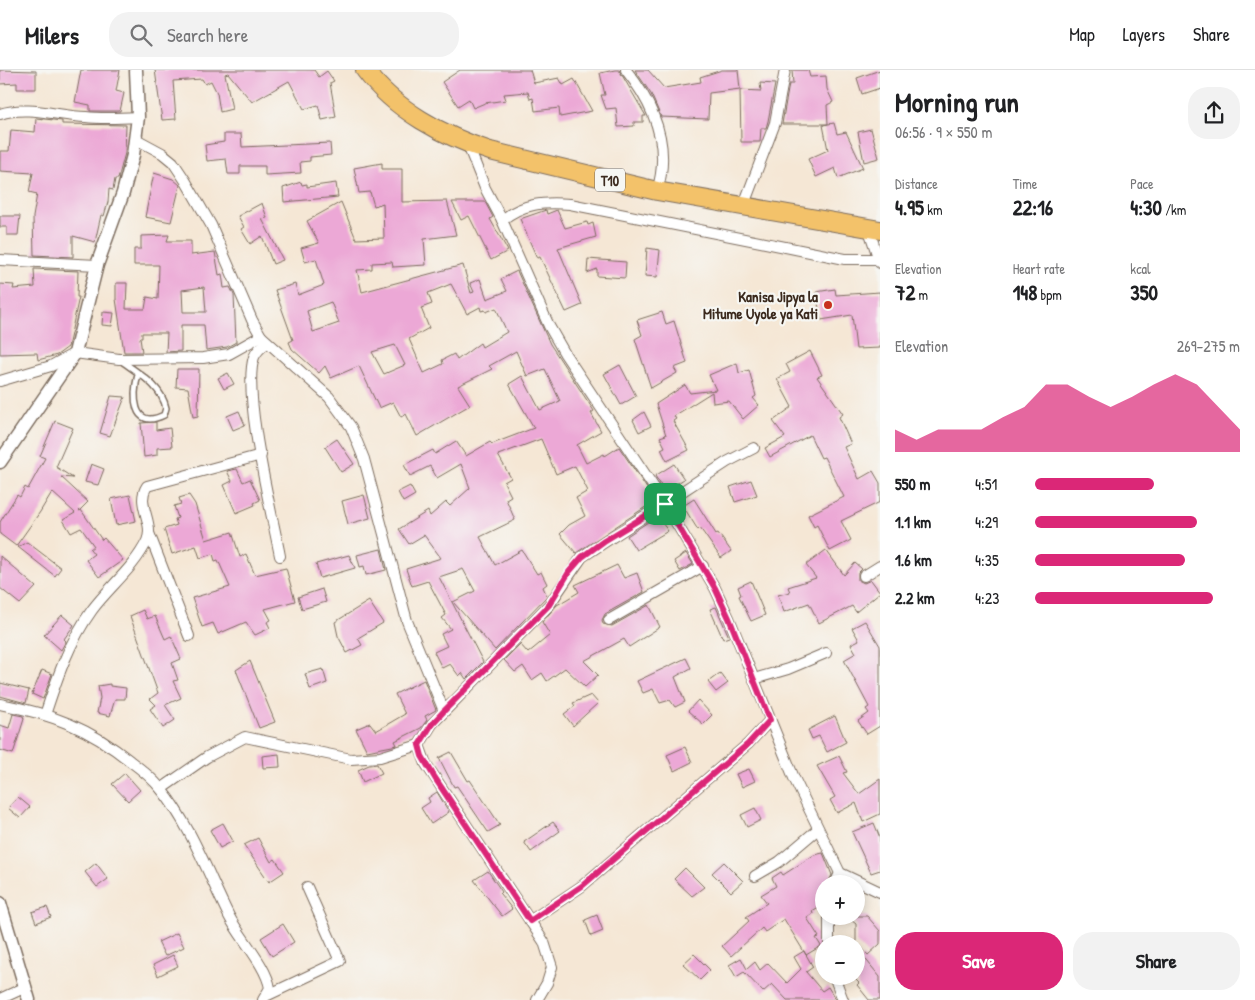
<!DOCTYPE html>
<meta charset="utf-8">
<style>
:root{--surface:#fff;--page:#f2f2f2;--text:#202124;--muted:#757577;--line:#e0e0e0;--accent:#db2777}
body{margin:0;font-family:"Patrick Hand",sans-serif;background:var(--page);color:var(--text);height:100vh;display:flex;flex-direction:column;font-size:19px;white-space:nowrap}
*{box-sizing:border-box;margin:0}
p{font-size:16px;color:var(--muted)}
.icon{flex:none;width:28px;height:28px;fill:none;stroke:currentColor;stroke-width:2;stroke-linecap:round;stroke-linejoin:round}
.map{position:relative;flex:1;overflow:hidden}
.panel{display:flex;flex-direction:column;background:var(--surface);width:375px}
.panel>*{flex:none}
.tools{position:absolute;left:815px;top:805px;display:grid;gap:10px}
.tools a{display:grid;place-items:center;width:50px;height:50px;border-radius:50%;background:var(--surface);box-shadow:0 2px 12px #0003;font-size:25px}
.pin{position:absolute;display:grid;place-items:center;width:42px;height:42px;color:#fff;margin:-21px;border-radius:10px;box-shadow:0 2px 8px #0006}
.round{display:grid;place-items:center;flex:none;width:52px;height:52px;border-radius:20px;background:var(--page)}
.summary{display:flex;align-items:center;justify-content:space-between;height:85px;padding:0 15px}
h1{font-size:28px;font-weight:700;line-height:38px}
.stats{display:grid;grid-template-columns:repeat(3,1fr);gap:8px;height:85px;padding:5px 15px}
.stats div{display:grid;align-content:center}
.stats b{font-size:21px;font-weight:700}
.stats small{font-size:14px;font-weight:400}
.stats p{font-size:14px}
.chart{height:140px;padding:10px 15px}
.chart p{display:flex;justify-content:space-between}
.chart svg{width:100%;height:90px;margin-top:5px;fill:var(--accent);opacity:.7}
.cta{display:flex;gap:10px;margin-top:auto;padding:10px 15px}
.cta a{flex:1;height:58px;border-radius:20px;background:var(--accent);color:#fff;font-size:20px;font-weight:700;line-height:58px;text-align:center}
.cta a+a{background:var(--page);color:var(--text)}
ul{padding:0 15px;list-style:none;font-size:16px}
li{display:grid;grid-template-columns:80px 60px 1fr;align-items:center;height:38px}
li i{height:12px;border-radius:6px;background:var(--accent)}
header{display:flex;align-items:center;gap:30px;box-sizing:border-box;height:70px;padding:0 25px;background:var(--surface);border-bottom:1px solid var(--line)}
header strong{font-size:24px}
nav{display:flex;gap:28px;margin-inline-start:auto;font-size:18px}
.search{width:350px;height:45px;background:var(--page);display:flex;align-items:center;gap:12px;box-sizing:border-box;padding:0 18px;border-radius:20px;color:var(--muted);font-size:19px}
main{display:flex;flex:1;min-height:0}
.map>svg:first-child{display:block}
.building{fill:#eca8d6;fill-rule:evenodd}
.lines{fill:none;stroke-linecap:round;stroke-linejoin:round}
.service-casing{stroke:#7c6c5e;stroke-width:8}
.minor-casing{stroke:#7c6c5e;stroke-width:12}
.tertiary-casing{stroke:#7c6c5e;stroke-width:15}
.trunk-casing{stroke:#7c6c5e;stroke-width:20}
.service{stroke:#fff;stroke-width:5}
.minor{stroke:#fff;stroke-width:10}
.tertiary{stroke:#fff;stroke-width:12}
.trunk{stroke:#f3c26a;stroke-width:18}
.route-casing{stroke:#fff;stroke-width:10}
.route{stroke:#db2777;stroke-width:6}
.poi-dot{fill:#c8321e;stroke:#f6f6f2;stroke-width:2}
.labels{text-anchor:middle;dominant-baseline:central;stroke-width:4.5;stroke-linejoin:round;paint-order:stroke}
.shield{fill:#f6f6f2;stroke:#73675e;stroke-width:1}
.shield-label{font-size:14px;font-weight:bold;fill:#3b2a1e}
.poi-label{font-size:15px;font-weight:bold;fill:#3b2a1e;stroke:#f6f6f2;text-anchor:end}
</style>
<header>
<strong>Milers</strong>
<div class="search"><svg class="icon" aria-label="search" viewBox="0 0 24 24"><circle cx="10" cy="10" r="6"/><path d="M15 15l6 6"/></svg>Search here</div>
<nav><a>Map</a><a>Layers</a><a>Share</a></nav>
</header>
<main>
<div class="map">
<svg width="880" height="930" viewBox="0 0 880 930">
<rect width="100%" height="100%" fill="#f6f6f2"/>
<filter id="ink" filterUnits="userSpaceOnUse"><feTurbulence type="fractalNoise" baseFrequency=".02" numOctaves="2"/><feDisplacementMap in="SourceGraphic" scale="10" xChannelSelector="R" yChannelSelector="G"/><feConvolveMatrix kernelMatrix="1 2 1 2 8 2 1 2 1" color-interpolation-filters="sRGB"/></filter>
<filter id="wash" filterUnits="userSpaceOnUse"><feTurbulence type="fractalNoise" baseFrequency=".0096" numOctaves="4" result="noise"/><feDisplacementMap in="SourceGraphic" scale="20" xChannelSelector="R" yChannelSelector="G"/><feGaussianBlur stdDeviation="1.12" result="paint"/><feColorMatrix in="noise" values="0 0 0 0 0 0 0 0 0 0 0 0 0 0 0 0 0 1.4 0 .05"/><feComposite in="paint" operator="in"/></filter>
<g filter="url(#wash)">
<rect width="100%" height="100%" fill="#f5e7d5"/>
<g id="blocks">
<g class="building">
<polygon points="0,0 36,1 36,19 17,19 17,13 0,14"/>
<polygon points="81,0 120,0 116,21 124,23 120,41 90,41 90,35 75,32"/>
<polygon points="155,0 314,0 319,7 327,1 334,11 330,13 336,47 322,50 318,35 304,39 289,11 252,32 228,3 225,4 232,39 220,42 217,23 211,11 205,14 202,9 173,11 176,49 162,50"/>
<polygon points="460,0 530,0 534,13 559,8 563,15 574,9 592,41 560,47 559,38 535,41 533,28 530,29 528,22 504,24 506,30 485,33 473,38 469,29 458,36 442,12"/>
<polygon points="615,0 619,0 646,46 643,46 643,52 634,52 634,56 618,57 616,38 606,39 601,25 605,25 600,3"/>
<polygon points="635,0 648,0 664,18 701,12 700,7 722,0 738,0 740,19 709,23 708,49 661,47 651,24"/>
<polygon points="792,0 808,0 810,7 826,6 827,19 833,32 827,35 828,54 782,54 789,14 793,14"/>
<polygon points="880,0 880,18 862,24 857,8"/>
<polygon points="760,13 775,14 768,51 766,58 761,58 760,72 741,72 740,20 761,21"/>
<polygon points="36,48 62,51 62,54 126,55 125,83 118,109 115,109 113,120 109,119 108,132 104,146 101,145 95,172 73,166 73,187 34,185 33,147 37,124 29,122 33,103 0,101 0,81 9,81 11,60 35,62"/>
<polygon points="834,53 837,64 846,62 863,98 838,108 835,98 816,107 808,89 828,80 823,55"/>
<polygon points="871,59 879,88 864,92 858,62"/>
<polygon points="224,64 241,64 242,77 330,73 331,85 310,87 310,91 300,92 301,103 265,105 265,96 240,96 240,104 228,104 226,89 207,91 205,75 224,72"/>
<path d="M382 93V99H402V132L447 131 456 165 424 169 426 195 393 197 392 192 372 193V199L357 200 362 222 463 195 471 223 474 222 470 213 480 209 487 229 507 221 501 209 517 201 550 274 594 341 591 343 601 361 577 375 586 393 604 384 605 386 619 377 654 429 649 432 650 434 576 483 560 464 569 455 585 446 576 428 588 421 575 396 556 404 541 369 498 385 511 408 504 412 511 426 506 429 515 450 480 467 495 495 522 480 537 504 541 502 547 514 543 517 547 526 495 580 453 532 475 521 463 499 439 507 483 592 466 609 462 603 459 606 450 594 442 598 434 582 447 576 441 564 451 559 442 548 446 545 428 511 412 516 406 499 441 488 424 465 409 474 399 459 428 441 430 446 446 432 450 436 470 418 461 394 437 408 430 396 410 406 404 395 433 380 435 384 456 371 466 386 490 372 492 374 534 358 509 314 522 306 540 340 560 331 545 299 527 306 516 281 489 296 492 299 458 316 470 335 417 366 406 344 401 347 393 332 379 338 359 296 331 308 325 296 319 303 292 279 289 272 293 270 275 220 295 214 298 225 324 215 316 189 305 192 301 178 319 173 307 151 341 132 356 169 384 168 383 133 374 136 370 122 359 123 354 98ZM451 214 467 244 480 237 481 241 485 240 486 242 496 238 507 262 482 277 480 273 457 290 454 284 442 290 443 294 424 303 409 269 429 258 421 238 432 234 428 223ZM331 232 339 253 313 262 307 241ZM395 275 405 295 384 304 372 282Z"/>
<polygon points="154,103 173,109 180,115 171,152 145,147"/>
<polygon points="301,112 302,115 307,114 307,117 336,113 338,127 284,132 283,118"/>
<polygon points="452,132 485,132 493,147 490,149 508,181 491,190 469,146 461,150"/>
<polygon points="262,133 267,148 262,149 283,190 273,194 262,166 250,174 241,159 244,157 238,146"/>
<polygon points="546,140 547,144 557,140 565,158 587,152 588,155 593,153 596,167 558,178 582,235 566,242 540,187 537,188 520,149"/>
<polygon points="0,146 20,146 18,165 7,165 7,157 0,157"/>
<path d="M169 165 167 171H191V185L215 182 219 205 222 204 224 218 230 217 234 225 236 272 227 277 206 280 204 255H181V281L166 282 167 263H142V268H140L142 282H124L116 229V213H127L126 239H145L147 227 158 229 159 195H134V179H141V166ZM204 217 206 242H183L182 220Z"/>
<polygon points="647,178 660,180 657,207 645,206"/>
<polygon points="588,189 626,192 625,208 597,206 597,199 587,203"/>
<polygon points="34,199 78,201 77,227 79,227 68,277 57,285 38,290 37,283 0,284 0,214 14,215 13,219 35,217"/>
<polygon points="835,219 836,225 880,222 880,278 856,279 852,245 821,250 816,222"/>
<polygon points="103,242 114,243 112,256 102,255"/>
<polygon points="662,242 666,254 674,251 687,293 674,298 677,303 651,318 635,269 642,265 637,250"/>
<polygon points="810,281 822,305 817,307 843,344 839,347 851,374 844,377 859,409 873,401 880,413 880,432 841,451 851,470 830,481 817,455 814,457 808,445 844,427 824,387 821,388 810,365 770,387 765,378 785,367 773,351 792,337 777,309 790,302 786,294"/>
<polygon points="737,293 739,303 749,300 756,326 753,328 759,335 743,349 729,331 713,333 712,322 674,346 676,349 673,351 689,380 667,391 661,379 665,377 660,367 666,365 656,334 685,315 690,323 716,320 709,305"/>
<polygon points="620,295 636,326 621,335 604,304"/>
<polygon points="177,299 199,299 198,346 193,347 188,318 176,317"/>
<polygon points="228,303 234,314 224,319 218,308"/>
<polygon points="111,326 125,327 110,366 100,363"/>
<polygon points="239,341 245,355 233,360 227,346"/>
<polygon points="644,342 651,356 639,362 633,350"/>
<polygon points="55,351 73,358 56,397 73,408 61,407 88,432 79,441 81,440 102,470 104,468 123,490 99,507 86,490 94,484 90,479 94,476 81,458 71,463 63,450 75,443 52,422 40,442 16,476 0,464 0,452 17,425 20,427 25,417 28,419 45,388 40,386"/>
<polygon points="156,352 156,360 170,358 172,377 157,378 157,385 144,387 141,353"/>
<polygon points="337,369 354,394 341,402 325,377"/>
<polygon points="91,394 104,399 98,415 85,412"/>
<polygon points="674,394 684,409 665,421 655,406"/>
<polygon points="237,399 243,412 250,409 260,430 254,433 255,435 236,443 224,415 232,411 227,401"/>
<polygon points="751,410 757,425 735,432 730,417"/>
<polygon points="410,416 415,425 403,432 398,422"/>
<polygon points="130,425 136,451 116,455 111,429"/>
<polygon points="189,425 195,434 206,470 232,462 240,487 246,484 255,505 286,498 295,531 265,539 271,550 267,552 270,558 255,565 246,552 218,564 213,553 202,557 192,528 230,517 218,490 215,491 213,484 200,488 196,476 172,484 164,459 177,455 175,449 178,448 174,436 181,434 179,428"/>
<polygon points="364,425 370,448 348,454 342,431"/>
<polygon points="694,429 716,464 718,463 731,481 721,488 700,458 698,460 683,436"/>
<polygon points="657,446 668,461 636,480 627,466"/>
<polygon points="27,472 61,498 55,506 18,477"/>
<polygon points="381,479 386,500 366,505 364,496 360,497 357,485"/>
<polygon points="826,480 844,505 855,493 862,499 858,503 858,510 864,513 871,510 880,522 856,542 852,536 819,553 809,533 784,542 778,525 790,522 788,517 816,508 806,495"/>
<polygon points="686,483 693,494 680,501 674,491"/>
<polygon points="349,485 355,498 320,508 316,494"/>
<polygon points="0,486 36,517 20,534 0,518"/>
<polygon points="617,495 624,508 637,503 644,522 605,544 602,550 603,554 612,556 649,535 660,557 629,577 624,569 584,591 598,605 585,617 565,598 547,611 542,603 532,610 523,596 515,602 504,590 520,574 528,583 550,565 542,552 557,535 579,522 575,515"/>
<polygon points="751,511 765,545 751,551 739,526 741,525 738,517"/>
<polygon points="322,519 326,532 302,539 298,527"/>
<polygon points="369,531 383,553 358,568 362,575 347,583 338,566 335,552"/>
<polygon points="716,537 729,567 723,569 710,539"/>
<polygon points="143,540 147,549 155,546 165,569 171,566 181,589 172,593 178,610 173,611 181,628 165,635 175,650 163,658 150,639 156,635 150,629 158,623 130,546"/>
<polygon points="62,545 74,555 64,569 66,571 61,580 44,565"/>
<polygon points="865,551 880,576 880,656 867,664 858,651 869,643 866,639 869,637 844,590 856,583 851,574 859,570 852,558"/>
<polygon points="686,588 691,598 675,607 685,632 675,637 670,630 660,633 653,619 643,623 637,611"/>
<polygon points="250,591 275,652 259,658 236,600"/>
<polygon points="323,599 327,613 310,619 305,604"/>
<polygon points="42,600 52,604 43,629 32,624"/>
<polygon points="720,603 728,613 716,622 708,612"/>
<polygon points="424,610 436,640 425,646 427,650 421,658 395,671 397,675 367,681 356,659 370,653 376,661 405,644 395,624"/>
<polygon points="0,613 29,620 26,633 0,626"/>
<polygon points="110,614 110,616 126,618 125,629 115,629 110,646 97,643 100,628 98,616"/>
<polygon points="591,625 598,633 573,656 564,644 575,636 573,633"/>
<polygon points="698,630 712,645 703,654 688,641"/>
<polygon points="13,644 23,646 24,649 13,684 0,680 0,655 9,658"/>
<polygon points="835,646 846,672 827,682 819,666 812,669 808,660"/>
<polygon points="685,677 692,692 674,701 667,685"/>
<polygon points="451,682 468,711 470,710 500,755 488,762 457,716 454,717 439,688"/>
<polygon points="279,684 280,697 263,698 262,686"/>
<polygon points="839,686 847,702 843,703 859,724 880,709 880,744 863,752 856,733 837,743 830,730 835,727 817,696"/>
<polygon points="377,694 382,703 363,712 358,700 369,695"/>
<polygon points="749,699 755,711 742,717 736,704"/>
<polygon points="125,703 140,720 128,731 112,714"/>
<polygon points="437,722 449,742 431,754 421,738 430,732 428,728"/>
<polygon points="18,727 30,737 20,748 8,738"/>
<polygon points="755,738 761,750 747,757 741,745"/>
<polygon points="553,752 560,761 531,782 524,772"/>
<polygon points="223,753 233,771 220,778 210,760"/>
<polygon points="874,753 880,768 880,800 871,803 852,762"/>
<polygon points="258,768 271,792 275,789 284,802 269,812 244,775"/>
<polygon points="823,783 832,805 828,813 824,814 824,834 812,841 813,844 807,848 819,867 816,868 821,876 806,885 784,849 765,862 762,858 731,886 722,876 749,851 746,847 767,833 761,825 776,816 772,808 781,802 783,805 814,785"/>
<polygon points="724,792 743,811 731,822 712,803"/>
<polygon points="96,793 108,809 97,817 85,802"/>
<polygon points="685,798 704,817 692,826 674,809"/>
<polygon points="488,801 502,822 500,824 512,839 502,846 474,810"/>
<polygon points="47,837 51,847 36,853 32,842"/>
<polygon points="597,845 603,861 591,866 585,850"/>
<polygon points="846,846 867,846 880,861 880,874 868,885 856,872 856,854"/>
<polygon points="283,854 294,872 272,886 261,868"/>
<polygon points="177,863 184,877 165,886 158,872"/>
<polygon points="804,881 813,897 806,902 822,921 828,917 836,930 787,930 772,914 763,922 744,902 736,907 729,895 741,888 747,899 755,892 760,900 768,893 787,913 801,899 794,887"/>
<polygon points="694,884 710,900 700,910 683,894"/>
<polygon points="173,885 178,896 158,906 153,895"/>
<polygon points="863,886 880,907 880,930 869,930 857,915 859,913 855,909 856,891"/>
</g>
</g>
</g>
<g filter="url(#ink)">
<use href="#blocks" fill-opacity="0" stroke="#7c6c5e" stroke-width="1"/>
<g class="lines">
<defs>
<path id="service" d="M122 291C139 304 161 315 166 338L164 345C131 361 133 324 138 304"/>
<g id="minor">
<path d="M626 0C654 35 671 77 657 121"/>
<path d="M0 44C27 35 58 46 86 47 103 49 120 48 138 47"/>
<polyline points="136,69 162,83 173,92 185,110 211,155 252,250 261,266 329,327 351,357 364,389 407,551 444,641"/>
<polyline points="467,73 485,118 502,150 549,256 565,284 665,434 715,518 729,548 794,708 840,803 880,822"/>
<polyline points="743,137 775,53 785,0"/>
<path d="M502 150C523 133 544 132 570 134L845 189H878"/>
<polyline points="868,157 880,193"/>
<polyline points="0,190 97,195"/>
<path d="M267 273C261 277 257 280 254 287 242 323 272 444 280 486"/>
<polyline points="0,311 51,296 75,283 119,289 203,288 229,284 261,266"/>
<polyline points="149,463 189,566"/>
<polyline points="864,506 880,496"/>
<polyline points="609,550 703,496"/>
<polyline points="754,609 788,599 826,583"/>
<path d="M0 634C52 644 89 658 130 691 141 699 153 709 161 719 191 756 208 804 229 846 240 868 266 895 270 918L263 930"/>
<path d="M45 645C57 608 69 572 92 540 109 517 134 498 147 471 155 452 135 434 147 416L261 385"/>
<polyline points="161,719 207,687 245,667 351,689 380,687 419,675"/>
<polyline points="755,806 779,792 818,759"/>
<polyline points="835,814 840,803"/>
<polyline points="530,851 582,816 748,674 770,650"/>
<polyline points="829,874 829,846"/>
<polyline points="834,906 843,930"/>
<polyline points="268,925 340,891 307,817"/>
<polyline points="0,929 26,917"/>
<polyline points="537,930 547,913 552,897 544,872 426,694 419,675 432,654 549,535 582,487 727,392 754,378"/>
</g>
<g id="tertiary">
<polyline points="0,392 75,283 97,195 123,123 133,85 138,47 136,0"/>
<polyline points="0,833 29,930"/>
</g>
<path id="trunk" d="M365 0C395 40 443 66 490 81L657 121 880 160"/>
</defs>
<use href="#service" class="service-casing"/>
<use href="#minor" class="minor-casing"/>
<use href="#tertiary" class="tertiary-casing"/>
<use href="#trunk" class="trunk-casing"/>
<use href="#service" class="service"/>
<use href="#minor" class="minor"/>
<use href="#tertiary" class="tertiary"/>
<use href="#trunk" class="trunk"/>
</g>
</g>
<g class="lines" filter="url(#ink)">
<defs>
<polygon id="route" points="665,434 715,518 729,548 770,650 748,674 582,816 530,851 435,708 422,686 419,675 432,654 444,641 549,535 569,502 582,487 604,471"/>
</defs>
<use href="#route" class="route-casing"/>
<use href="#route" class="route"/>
</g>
<circle class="poi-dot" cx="828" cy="235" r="5"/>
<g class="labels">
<rect class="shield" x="595" y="98.5" width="30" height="23" rx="4"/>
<g class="shield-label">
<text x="610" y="110">T10</text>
</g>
<g class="poi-label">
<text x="818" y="226">Kanisa Jipya la<tspan x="818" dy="17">Mitume Uyole ya Kati</tspan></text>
</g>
</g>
</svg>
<div class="tools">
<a>+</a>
<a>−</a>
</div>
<div class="pin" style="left:665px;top:434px;background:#1e9e55"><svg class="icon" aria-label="arrive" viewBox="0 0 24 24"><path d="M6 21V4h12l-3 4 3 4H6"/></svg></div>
</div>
<section class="panel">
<div class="summary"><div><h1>Morning run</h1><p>06:56 · 9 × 550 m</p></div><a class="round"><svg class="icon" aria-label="share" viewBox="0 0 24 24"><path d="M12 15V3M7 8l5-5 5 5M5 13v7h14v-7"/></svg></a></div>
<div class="stats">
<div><p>Distance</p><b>4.95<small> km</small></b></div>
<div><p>Time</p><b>22:16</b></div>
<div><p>Pace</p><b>4:30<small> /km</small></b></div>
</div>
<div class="stats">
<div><p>Elevation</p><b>72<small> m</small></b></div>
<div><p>Heart rate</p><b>148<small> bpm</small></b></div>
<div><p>kcal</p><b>350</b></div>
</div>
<div class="chart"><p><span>Elevation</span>269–275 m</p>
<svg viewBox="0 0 160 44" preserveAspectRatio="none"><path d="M0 44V33L10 38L20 33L30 33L40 33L50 27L60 22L70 11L80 11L90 17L100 22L110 17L120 11L130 6L140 11L150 22L160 33V44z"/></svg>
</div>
<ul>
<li><b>550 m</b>4:51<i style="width:58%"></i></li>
<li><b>1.1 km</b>4:29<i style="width:79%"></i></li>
<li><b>1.6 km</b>4:35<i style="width:73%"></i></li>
<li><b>2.2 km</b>4:23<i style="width:87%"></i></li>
</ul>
<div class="cta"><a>Save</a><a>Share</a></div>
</section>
</main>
